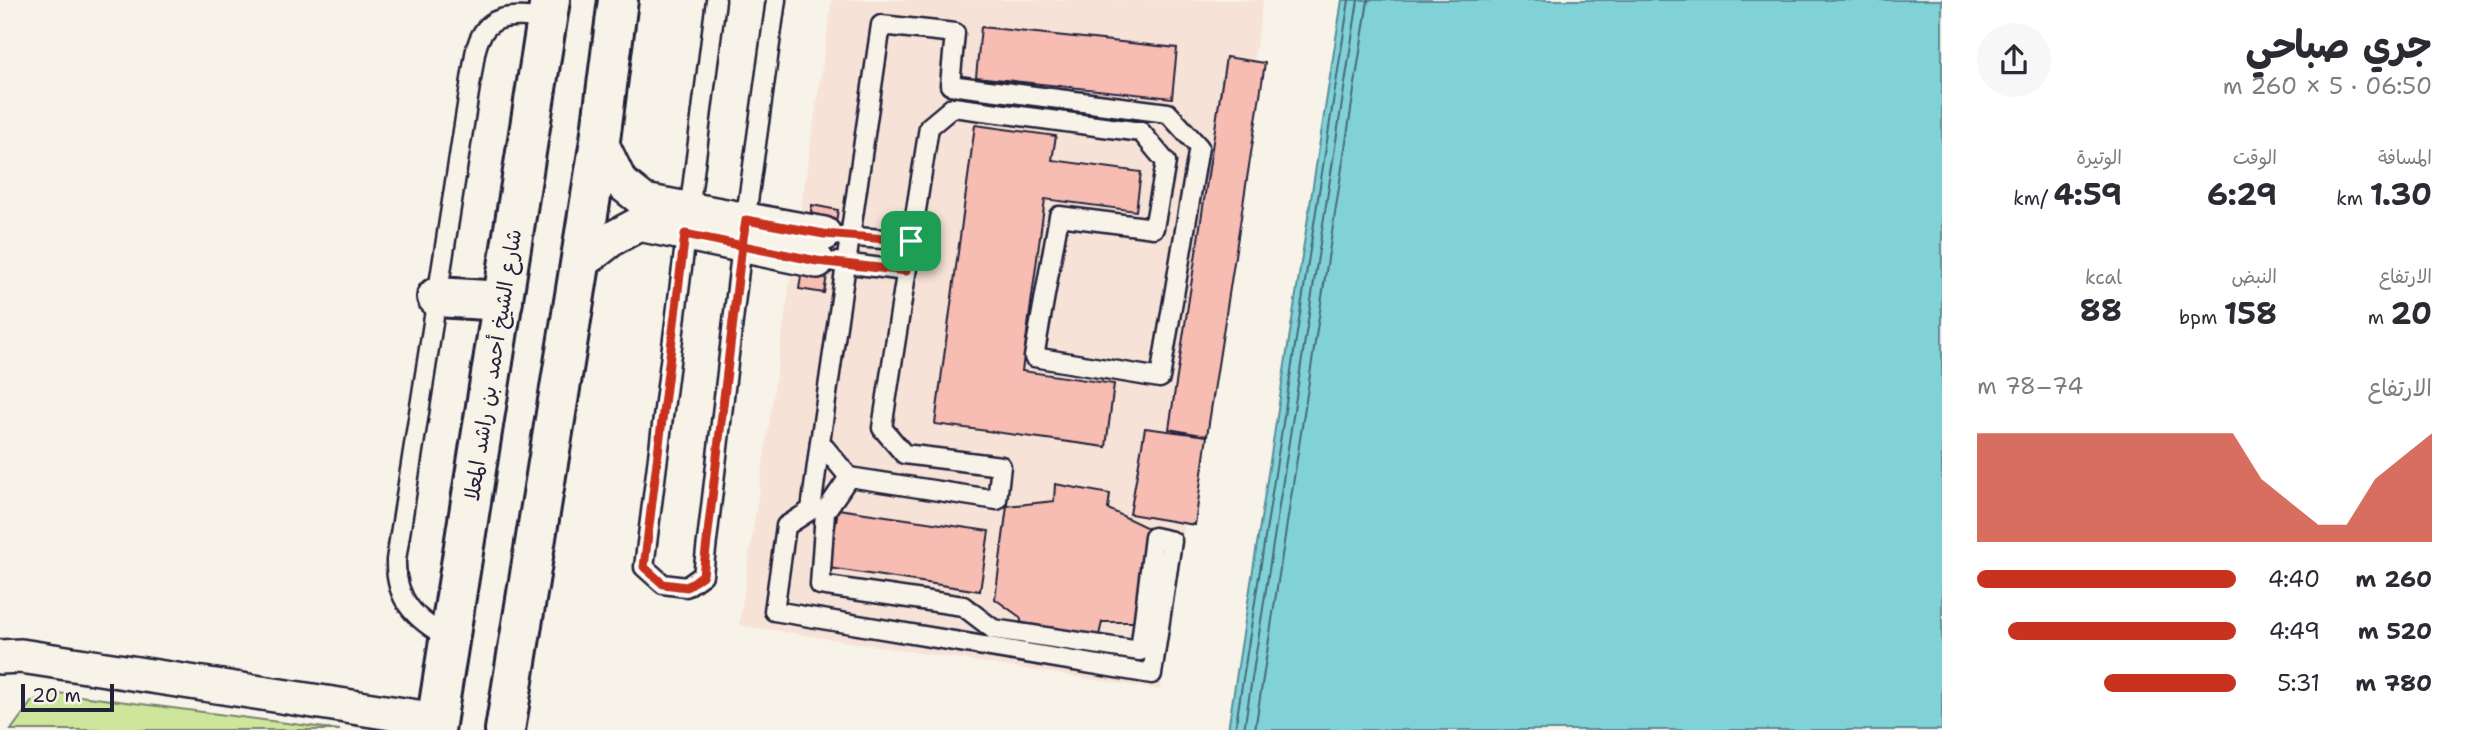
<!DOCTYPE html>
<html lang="ar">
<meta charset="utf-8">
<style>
:root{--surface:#fff;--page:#f7f7f7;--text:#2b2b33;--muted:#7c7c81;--accent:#c8321e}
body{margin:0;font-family:"Shantell Sans","Playpen Sans Arabic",sans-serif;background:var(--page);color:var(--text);direction:rtl;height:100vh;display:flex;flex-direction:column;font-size:26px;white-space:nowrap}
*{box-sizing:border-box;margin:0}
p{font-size:23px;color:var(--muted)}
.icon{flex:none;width:38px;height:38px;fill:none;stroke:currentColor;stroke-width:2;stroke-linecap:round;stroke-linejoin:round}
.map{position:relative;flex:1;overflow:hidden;direction:ltr}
.panel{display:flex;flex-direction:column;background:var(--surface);width:525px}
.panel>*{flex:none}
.scale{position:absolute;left:21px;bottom:18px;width:93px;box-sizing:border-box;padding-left:7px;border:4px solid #22223b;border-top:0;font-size:19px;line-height:24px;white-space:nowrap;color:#22223b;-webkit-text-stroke:5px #f7f3e8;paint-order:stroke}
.pin{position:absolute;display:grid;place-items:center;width:60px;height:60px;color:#fff;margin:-30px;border-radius:14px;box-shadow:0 4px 10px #0006}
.round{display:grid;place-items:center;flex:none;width:74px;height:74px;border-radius:37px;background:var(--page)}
.headline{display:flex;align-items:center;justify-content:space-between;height:119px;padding:0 35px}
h1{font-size:38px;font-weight:700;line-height:52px}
.figures{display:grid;grid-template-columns:repeat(3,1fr);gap:10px;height:119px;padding:7px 35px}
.figures div{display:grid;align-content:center}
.figures b{font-size:30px;font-weight:700}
.figures small{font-size:19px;font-weight:400}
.figures p{font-size:19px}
.chart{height:196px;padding:14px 35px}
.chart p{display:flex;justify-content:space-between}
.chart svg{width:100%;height:126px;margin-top:7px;fill:var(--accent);opacity:.7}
ul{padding:0 35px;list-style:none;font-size:23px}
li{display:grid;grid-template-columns:112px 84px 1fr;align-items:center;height:52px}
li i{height:18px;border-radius:9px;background:var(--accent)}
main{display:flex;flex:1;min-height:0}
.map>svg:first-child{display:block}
.built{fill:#f7e2d8}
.green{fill:#cde69c;stroke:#78846c;stroke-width:2}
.water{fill:#80d2d7;stroke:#5a8c99;stroke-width:2}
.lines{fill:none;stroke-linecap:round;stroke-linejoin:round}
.shore{stroke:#486879;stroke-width:2}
.building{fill:#f7bcb2;stroke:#22223b;stroke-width:2}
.service-casing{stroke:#22223b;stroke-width:23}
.minor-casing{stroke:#22223b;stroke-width:38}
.secondary-casing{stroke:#22223b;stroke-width:44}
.service{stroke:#f7f3e8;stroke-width:18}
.minor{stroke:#f7f3e8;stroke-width:33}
.secondary{stroke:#f7f3e8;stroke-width:38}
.route-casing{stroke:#fff;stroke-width:14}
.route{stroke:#c8321e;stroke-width:9}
.labels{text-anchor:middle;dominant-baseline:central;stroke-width:5;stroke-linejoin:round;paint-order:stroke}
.street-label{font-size:21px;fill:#22223b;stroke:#f7f3e8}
</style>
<main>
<section class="panel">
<div class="headline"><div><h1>جري صباحي</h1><p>06:50 · 5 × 260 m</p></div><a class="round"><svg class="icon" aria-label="share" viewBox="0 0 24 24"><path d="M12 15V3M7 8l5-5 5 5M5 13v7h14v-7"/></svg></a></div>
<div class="figures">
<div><p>المسافة</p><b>1.30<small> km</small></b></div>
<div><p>الوقت</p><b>6:29</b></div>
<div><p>الوتيرة</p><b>4:59<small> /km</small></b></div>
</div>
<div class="figures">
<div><p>الارتفاع</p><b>20<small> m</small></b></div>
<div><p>النبض</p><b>158<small> bpm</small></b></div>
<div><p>kcal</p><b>88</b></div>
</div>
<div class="chart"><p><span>الارتفاع</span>74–78 m</p>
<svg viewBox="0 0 160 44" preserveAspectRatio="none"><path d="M0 44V6L10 6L20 6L30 6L40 6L50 6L60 6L70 6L80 6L90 6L100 22L110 30L120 38L130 38L140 22L150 14L160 6V44z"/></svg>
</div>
<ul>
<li><b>260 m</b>4:40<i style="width:100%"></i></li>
<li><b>520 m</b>4:49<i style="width:88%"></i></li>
<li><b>780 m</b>5:31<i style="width:51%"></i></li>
</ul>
</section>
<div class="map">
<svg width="1942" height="730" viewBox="0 0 1942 730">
<rect width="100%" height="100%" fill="#f7f3e8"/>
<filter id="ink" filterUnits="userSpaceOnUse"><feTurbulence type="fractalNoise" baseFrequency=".0143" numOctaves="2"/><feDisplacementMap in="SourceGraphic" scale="14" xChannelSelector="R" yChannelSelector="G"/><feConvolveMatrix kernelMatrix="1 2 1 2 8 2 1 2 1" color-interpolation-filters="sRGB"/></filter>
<g filter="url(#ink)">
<polygon class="built" points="832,0 1263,0 1160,690 739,625"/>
<polygon class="green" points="57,693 340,730 11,730 32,701"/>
<polygon class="water" points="1342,0 1942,0 1942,730 1228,730"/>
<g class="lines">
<g class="shore">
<polyline points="1235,730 1349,0"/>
<polyline points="1244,730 1358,0"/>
<polyline points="1255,730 1368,0"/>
</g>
</g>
<g class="building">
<polygon points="981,27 1177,48 1172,98 976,77"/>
<polygon points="1226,57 1265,63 1207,436 1169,429"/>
<polygon points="975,125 1056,136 1052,160 1141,172 1136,211 1045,199 1022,371 1114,384 1106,447 935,424"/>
<polygon points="812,205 838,210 824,293 799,289"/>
<polygon points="1145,428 1207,436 1195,525 1130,514"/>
<polygon points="1055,484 1110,494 1108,509 1148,528 1135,622 1102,622 1097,644 1024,631 1020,617 995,599 1007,506 1054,501"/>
<polygon points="838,509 989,531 980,591 829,568"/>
</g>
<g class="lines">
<defs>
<g id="service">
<polyline points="716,0 644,567 663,584 686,587 703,575 742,245 776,0"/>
<polygon points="881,25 955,33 950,85 1168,113 1199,147 1160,378 1034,357 1059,216 1154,228 1166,162 1141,132 953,107 929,127 882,428 904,454 1001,466 997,500 849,477 820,442"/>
<polyline points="841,236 911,241"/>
<polyline points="835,262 906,271"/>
<polyline points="820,442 811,510 786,526 774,611 1152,674 1172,541 1154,537 1140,651 993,629 963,606 820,585 825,512 849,477"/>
<path d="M450 639C416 620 395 601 396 560L475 54C483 11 512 15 547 19"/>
</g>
<g id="minor">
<polyline points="600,140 620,182 644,201 824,234"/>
<polyline points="580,264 613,238 639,224 817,261"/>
<polyline points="0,657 21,656 437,720"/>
</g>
<g id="secondary">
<polyline points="437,297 503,301"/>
<polyline points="435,730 550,0"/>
<polyline points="505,730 600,140 618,0"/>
</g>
</defs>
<use href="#service" class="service-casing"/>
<use href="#minor" class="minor-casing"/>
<use href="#secondary" class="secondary-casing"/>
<use href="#service" class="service"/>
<use href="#minor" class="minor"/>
<use href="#secondary" class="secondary"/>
</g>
</g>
<g class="lines" filter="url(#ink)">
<defs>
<polyline id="route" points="911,241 824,234 746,220 742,245 703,575 687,587 663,584 644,567 685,234 817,261 906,271 911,241"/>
</defs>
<use href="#route" class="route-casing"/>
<use href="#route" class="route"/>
</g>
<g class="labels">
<g class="street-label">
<text transform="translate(493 365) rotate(-81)">شارع الشيخ أحمد بن راشد المعلا</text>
</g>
</g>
</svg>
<div class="scale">20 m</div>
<div class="pin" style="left:911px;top:241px;background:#1e9e55"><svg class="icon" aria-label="arrive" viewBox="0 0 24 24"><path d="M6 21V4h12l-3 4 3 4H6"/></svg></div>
</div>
</main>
